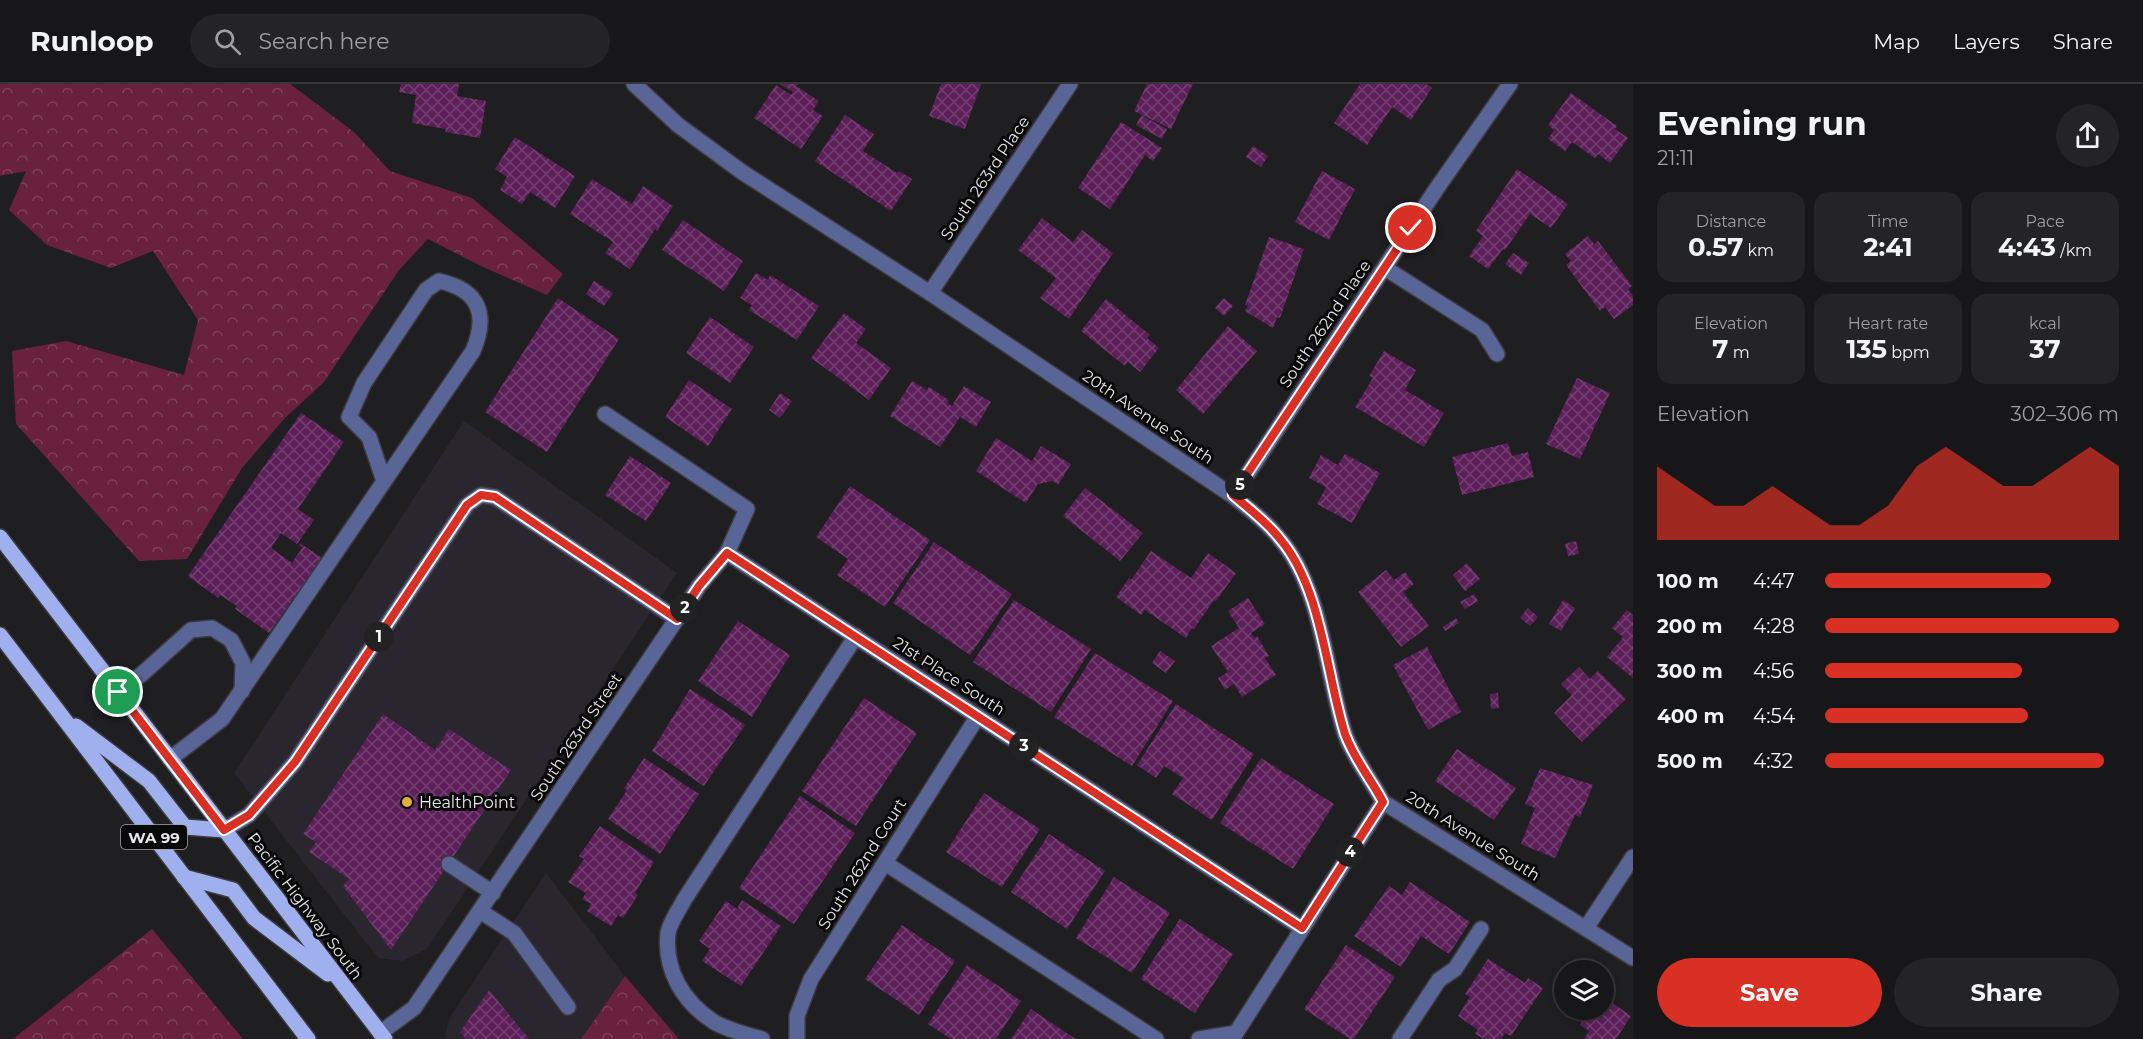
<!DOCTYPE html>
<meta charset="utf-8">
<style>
:root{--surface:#171619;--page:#242326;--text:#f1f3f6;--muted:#9e9fa2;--line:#363538;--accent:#d93025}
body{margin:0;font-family:Montserrat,sans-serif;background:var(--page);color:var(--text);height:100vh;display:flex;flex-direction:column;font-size:22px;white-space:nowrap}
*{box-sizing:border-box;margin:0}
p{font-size:20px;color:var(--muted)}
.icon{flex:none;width:33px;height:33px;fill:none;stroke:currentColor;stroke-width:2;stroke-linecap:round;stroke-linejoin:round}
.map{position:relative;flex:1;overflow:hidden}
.panel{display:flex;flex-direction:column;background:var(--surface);width:510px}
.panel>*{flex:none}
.controls{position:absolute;left:1554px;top:876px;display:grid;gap:12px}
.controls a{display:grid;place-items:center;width:60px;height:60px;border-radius:50%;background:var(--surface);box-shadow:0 3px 9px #0003,0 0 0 2px var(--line);font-size:30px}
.pin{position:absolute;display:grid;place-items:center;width:51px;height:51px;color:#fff;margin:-26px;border:3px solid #fff;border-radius:50%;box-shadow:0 2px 6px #0007}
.km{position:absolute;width:30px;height:30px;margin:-15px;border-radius:50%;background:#222;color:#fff;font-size:16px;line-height:30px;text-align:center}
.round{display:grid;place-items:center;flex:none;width:63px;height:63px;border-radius:32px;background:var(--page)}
.headline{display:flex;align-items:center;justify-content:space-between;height:102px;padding:0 24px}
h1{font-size:33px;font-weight:700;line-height:45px}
.figures{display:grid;grid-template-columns:repeat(3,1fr);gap:9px;height:102px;padding:6px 24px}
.figures div{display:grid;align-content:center;border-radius:15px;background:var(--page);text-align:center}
.figures b{font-size:26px;font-weight:700}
.figures small{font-size:16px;font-weight:400}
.figures p{font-size:16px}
.chart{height:168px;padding:12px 24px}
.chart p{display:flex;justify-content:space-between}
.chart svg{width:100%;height:108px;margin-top:6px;fill:var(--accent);opacity:.7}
.button{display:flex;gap:12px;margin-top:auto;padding:12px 24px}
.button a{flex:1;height:69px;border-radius:36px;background:var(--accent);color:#fff;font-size:24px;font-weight:700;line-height:69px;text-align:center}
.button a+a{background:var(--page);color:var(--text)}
ul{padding:0 24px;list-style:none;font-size:20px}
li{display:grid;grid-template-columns:96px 72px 1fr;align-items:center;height:45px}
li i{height:15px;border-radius:8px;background:var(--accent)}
header{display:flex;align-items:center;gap:36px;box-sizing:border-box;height:84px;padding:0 30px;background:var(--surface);border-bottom:2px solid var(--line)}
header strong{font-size:28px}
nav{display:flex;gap:33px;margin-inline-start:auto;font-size:21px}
.search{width:420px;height:54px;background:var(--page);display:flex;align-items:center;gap:15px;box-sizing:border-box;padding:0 21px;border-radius:33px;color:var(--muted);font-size:22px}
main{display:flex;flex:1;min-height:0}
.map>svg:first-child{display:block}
.built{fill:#29262e}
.forest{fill:url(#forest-crowns)}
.building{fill:url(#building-cross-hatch)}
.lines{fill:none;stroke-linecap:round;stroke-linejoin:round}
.minor-casing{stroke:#3b3a3d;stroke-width:18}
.major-casing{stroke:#3b3a3d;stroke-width:18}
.minor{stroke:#596597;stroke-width:15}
.major{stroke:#a0b0ee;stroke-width:15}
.route-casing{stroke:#fff;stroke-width:12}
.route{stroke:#d93025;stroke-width:8}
.poi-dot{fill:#e1af34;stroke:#09090a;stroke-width:2}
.labels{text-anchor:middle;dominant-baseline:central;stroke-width:6;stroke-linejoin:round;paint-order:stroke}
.shield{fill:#09090a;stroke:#a4a4a5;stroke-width:1.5}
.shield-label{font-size:15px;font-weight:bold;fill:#e6e6e8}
.street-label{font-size:16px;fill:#e6e6e8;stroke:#09090a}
.poi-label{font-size:16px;fill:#e6e6e8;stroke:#09090a;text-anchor:start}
</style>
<header>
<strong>Runloop</strong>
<div class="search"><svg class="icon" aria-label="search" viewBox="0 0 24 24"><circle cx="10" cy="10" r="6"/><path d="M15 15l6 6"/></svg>Search here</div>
<nav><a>Map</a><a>Layers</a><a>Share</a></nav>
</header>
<main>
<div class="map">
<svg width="1633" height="955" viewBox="0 0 1633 955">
<defs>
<pattern id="forest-crowns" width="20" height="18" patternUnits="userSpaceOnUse" patternTransform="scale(1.5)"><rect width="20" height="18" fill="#69213e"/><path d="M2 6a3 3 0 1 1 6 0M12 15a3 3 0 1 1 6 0" fill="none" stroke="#7e415a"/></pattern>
<pattern id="building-cross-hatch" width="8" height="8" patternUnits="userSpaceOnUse" patternTransform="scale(1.5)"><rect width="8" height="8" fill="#5d1f59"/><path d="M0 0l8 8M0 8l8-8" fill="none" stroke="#744071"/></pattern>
</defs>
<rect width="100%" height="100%" fill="#1f1e21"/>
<g class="built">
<polygon points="464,337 677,489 427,865 403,877 378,874 234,689"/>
<polygon points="546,789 625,892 581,955 445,955 447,942 452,930"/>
</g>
<g class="forest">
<polygon points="0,0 290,0 354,48 390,87 472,114 563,190 547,211 483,183 428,155 399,186 324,298 284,335 242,384 187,475 139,477 16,340 12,267 66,257 184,291 198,236 153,167 111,184 47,161 9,126 26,87 0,92"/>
<polygon points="152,845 243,955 13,955"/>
<polygon points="625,892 679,955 581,955"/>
</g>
<g class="building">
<polygon points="401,0 459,0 457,12 486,17 480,54 445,48 446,45 412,39 416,11 399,8"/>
<polygon points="780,0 798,0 796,2 819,17 813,26 823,32 801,65 754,34 776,1 791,11 793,8"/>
<polygon points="941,0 981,0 965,45 929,32"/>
<polygon points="1147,0 1193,0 1171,45 1134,27"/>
<polygon points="1360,0 1426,0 1432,4 1411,36 1392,23 1367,61 1334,39"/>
<polygon points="1571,9 1617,42 1615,45 1628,54 1610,79 1598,70 1595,74 1572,58 1565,67 1548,55 1554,46 1548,41"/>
<polygon points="845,31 874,50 863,67 897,89 899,87 912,95 891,127 815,77"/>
<polygon points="1141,31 1167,45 1162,55 1136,41"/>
<polygon points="1121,38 1162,64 1153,77 1145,71 1110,125 1078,104"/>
<polygon points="515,53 575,92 555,124 530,108 522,120 500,106 507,93 495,85"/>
<polygon points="1253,62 1268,72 1261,83 1246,73"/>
<polygon points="1517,85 1568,120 1551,144 1530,130 1505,166 1503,165 1488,185 1469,172 1483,152 1476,147"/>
<polygon points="1322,87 1355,105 1329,156 1295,138"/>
<polygon points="592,95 632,120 643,102 673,122 657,147 655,145 630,185 605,169 613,158 570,130"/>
<polygon points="1042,134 1073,158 1082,146 1113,169 1069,235 1040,214 1056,194 1018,166"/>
<polygon points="683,136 743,177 724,207 662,166"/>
<polygon points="1588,152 1594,160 1598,157 1632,202 1628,205 1633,212 1633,221 1614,235 1605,223 1600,227 1566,181 1571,177 1565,170"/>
<polygon points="1269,153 1304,165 1280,234 1277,233 1273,244 1245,227 1248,222 1245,221"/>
<polygon points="1513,169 1529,179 1521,191 1505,180"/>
<polygon points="756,189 768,196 770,191 819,222 797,256 749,226 752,221 740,214"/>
<polygon points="594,197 613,209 604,222 586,210"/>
<polygon points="558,214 619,255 547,368 485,328"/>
<polygon points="1224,214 1233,222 1224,232 1215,224"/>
<polygon points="1106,215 1150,251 1147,254 1159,264 1140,288 1128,278 1125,282 1081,247"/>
<polygon points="844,229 866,245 856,259 891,284 869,316 811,274"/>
<polygon points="710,233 754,263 730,299 686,269"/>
<polygon points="1228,242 1257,267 1203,330 1176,306"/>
<polygon points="1384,267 1416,286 1405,306 1444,329 1424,363 1355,323 1373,294 1369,292"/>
<polygon points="1577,294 1610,309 1580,375 1546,360"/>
<polygon points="689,296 732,325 708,362 665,333"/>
<polygon points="912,297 927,306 929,303 949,316 947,319 952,322 964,302 991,318 976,343 960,333 940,363 890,332"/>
<polygon points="780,309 792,317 780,334 769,326"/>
<polygon points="301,329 344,358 298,425 314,436 297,460 281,449 271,464 292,479 302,464 299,461 300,459 322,474 269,549 235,525 237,522 220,511 218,514 188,492"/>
<polygon points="996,354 1032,377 1041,362 1071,380 1058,401 1053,397 1038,400 1026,419 976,387"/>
<polygon points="1508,359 1512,372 1528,368 1534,393 1462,411 1452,373"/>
<polygon points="1345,370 1380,389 1352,439 1317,420 1326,403 1309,394 1321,371 1338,381"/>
<polygon points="630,372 671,399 646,437 605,411"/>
<polygon points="850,402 930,456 885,523 837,491 848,475 816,453"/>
<polygon points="1085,404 1143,449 1120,477 1063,432"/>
<polygon points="1576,457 1579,470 1568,472 1565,460"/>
<polygon points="934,458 1012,510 970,571 893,519"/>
<polygon points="1151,467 1191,494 1208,469 1236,489 1216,517 1214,516 1194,545 1192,544 1186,554 1145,526 1141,531 1116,513 1129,494 1131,496"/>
<polygon points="1467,479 1480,495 1465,507 1453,491"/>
<polygon points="1386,486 1394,496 1405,488 1414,500 1403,508 1429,542 1401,563 1358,508"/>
<polygon points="1474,510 1478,517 1465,525 1460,518"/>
<polygon points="1248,514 1265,540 1251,549 1254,554 1257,552 1269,572 1265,574 1276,591 1242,613 1234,600 1225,606 1218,594 1228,588 1211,562 1239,544 1228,527"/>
<polygon points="1014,516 1091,565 1051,628 973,578"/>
<polygon points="1563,516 1575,524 1561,547 1549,540"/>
<polygon points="1528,524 1538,533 1530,542 1520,534"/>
<polygon points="1627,526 1633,531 1633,594 1607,573 1623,553 1612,544"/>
<polygon points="1456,534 1459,539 1445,547 1443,543"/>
<polygon points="738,537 790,571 752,633 698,597"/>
<polygon points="1427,563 1461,628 1428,646 1393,581"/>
<polygon points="1160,567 1175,577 1166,589 1152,579"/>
<polygon points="1095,569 1173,617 1132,682 1054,633"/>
<polygon points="1579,583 1590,595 1598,587 1626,615 1582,658 1554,629 1572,611 1561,600"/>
<polygon points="690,605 745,641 704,702 652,667"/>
<polygon points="1498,609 1499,624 1491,625 1490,610"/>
<polygon points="864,614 917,649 856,742 802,707"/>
<polygon points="1176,620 1254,670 1212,736 1172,710 1183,694 1164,682 1156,694 1137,681"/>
<polygon points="383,630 435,666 449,645 511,686 391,866 343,802 349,795 309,768 316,758 303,750"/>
<polygon points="1457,665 1516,704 1494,736 1435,697"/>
<polygon points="644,674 699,710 660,770 608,735 627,706 624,704"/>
<polygon points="1261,674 1334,720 1293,785 1220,739"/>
<polygon points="1540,684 1593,701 1580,733 1575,731 1555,774 1521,760 1535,724 1525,720"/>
<polygon points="984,709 1040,745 1002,803 946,768"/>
<polygon points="800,712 855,749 794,840 739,804"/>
<polygon points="600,742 654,778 635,809 638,811 623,834 618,831 611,842 587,827 591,820 582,815 586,809 568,798 584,775 579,772"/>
<polygon points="1049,750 1105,787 1067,845 1011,808"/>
<polygon points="1114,793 1170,829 1132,889 1076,854"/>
<polygon points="1410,798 1470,838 1449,870 1421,852 1401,883 1354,852 1389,802 1402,811"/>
<polygon points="742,816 781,842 741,902 702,877 710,865 699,857 726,817 737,825"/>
<polygon points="1180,835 1233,870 1195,929 1141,895"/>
<polygon points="902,841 955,877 919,931 865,895"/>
<polygon points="1346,861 1395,893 1354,955 1350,955 1304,925"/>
<polygon points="1488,875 1525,899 1528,894 1543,904 1511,952 1505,949 1501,955 1484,955 1475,950 1478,946 1458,932 1470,913 1465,910"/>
<polygon points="967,881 1021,917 996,955 951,955 928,940"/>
<polygon points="489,906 529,955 466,955 460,948"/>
<polygon points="1604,913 1631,932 1616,955 1584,955 1589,947 1580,941 1590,926 1604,926"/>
<polygon points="1031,925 1059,944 1076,955 1011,955"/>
</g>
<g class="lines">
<defs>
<g id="minor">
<path d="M634 0 678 41 742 88 930 209 1233 412C1249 425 1267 438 1280 455 1322 504 1326 590 1345 650 1354 675 1371 695 1383 718L1633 874"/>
<polyline points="1385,184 1482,246 1497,270"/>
<polyline points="930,209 1070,0"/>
<polyline points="1233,412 1437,104 1510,0"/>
<polyline points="727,469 1302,844"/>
<polyline points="118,608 142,590 191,546 212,544 231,556 243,579 242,607"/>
<path d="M170 675 222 635 473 267C488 231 480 206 439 197L426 206 364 299 349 333 369 353 384 397"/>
<polyline points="224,746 249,731 295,678 467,421 481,411 495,413 677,535"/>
<polyline points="885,779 1156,955"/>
<polyline points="449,780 493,809"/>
<polyline points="480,827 514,849 568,923"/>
<polyline points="1586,844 1633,773"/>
<polyline points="380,949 414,924 699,502 727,469 747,425 605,330"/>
<polyline points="1236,949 1383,718"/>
<path d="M762 955C747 951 728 946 714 938 683 918 664 886 668 849 670 838 679 826 684 816L856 552"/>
<polyline points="797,955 797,932 811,895 978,632"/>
<polyline points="1199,955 1236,949"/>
<polyline points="1400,955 1439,896 1455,885 1481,845"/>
</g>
<g id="major">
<polyline points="0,453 385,955"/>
<polyline points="0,551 308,955"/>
<polyline points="76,642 149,697 185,743 224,746"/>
<polyline points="184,793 233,806 254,834 328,890"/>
</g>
</defs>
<use href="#minor" class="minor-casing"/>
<use href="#major" class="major-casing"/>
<use href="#minor" class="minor"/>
<use href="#major" class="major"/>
</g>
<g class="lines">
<defs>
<path id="route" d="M118 608 224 746 249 731 295 678 467 421 481 411 495 413 677 535 699 502 727 469 1302 844 1383 718C1371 695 1354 675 1345 650 1326 590 1322 504 1280 455 1267 438 1249 425 1233 411L1411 144"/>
</defs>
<use href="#route" class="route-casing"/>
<use href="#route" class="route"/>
</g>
<circle class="poi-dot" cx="407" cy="718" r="6"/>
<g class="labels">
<rect class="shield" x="121" y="741" width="66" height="24" rx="4.5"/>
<g class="shield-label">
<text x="154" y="753">WA 99</text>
</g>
<g class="street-label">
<text transform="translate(985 94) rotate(-56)">South 263rd Place</text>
<text transform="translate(1325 240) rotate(-56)">South 262nd Place</text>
<text transform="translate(1148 333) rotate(34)">20th Avenue South</text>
<text transform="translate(949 592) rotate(33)">21st Place South</text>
<text transform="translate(576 653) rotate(-56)">South 263rd Street</text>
<text transform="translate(1473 752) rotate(32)">20th Avenue South</text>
<text transform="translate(862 780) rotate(-58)">South 262nd Court</text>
<text transform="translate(305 822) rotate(53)">Pacific Highway South</text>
</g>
<g class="poi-label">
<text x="419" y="718">HealthPoint</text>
</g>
</g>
</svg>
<div class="controls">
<a><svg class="icon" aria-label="layers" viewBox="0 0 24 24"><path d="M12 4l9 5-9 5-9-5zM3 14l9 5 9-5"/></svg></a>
</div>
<div class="pin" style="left:118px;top:608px;background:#1e9e55"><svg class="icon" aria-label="arrive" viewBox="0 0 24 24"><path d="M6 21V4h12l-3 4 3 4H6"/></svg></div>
<div class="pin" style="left:1411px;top:144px;background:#d93025"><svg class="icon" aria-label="check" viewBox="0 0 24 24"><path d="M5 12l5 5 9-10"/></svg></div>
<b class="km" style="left:379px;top:553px">1</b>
<b class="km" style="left:685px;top:524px">2</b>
<b class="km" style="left:1024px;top:662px">3</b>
<b class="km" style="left:1350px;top:768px">4</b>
<b class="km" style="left:1240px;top:401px">5</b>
</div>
<section class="panel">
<div class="headline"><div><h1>Evening run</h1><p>21:11</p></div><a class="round"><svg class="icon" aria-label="share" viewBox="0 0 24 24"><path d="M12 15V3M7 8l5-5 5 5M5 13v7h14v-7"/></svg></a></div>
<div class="figures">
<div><p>Distance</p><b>0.57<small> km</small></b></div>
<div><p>Time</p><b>2:41</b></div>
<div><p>Pace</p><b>4:43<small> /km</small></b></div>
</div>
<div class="figures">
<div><p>Elevation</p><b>7<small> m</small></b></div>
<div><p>Heart rate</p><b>135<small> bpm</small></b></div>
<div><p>kcal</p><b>37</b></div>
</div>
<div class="chart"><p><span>Elevation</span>302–306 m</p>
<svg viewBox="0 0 160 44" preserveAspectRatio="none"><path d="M0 44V14L10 22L20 30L30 30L40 22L50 30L60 38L70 38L80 30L90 14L100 6L110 14L120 22L130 22L140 14L150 6L160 14V44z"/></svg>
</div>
<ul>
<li><b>100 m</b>4:47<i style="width:77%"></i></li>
<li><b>200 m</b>4:28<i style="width:100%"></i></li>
<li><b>300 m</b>4:56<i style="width:67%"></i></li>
<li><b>400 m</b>4:54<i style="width:69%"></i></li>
<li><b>500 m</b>4:32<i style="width:95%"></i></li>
</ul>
<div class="button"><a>Save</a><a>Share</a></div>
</section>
</main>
